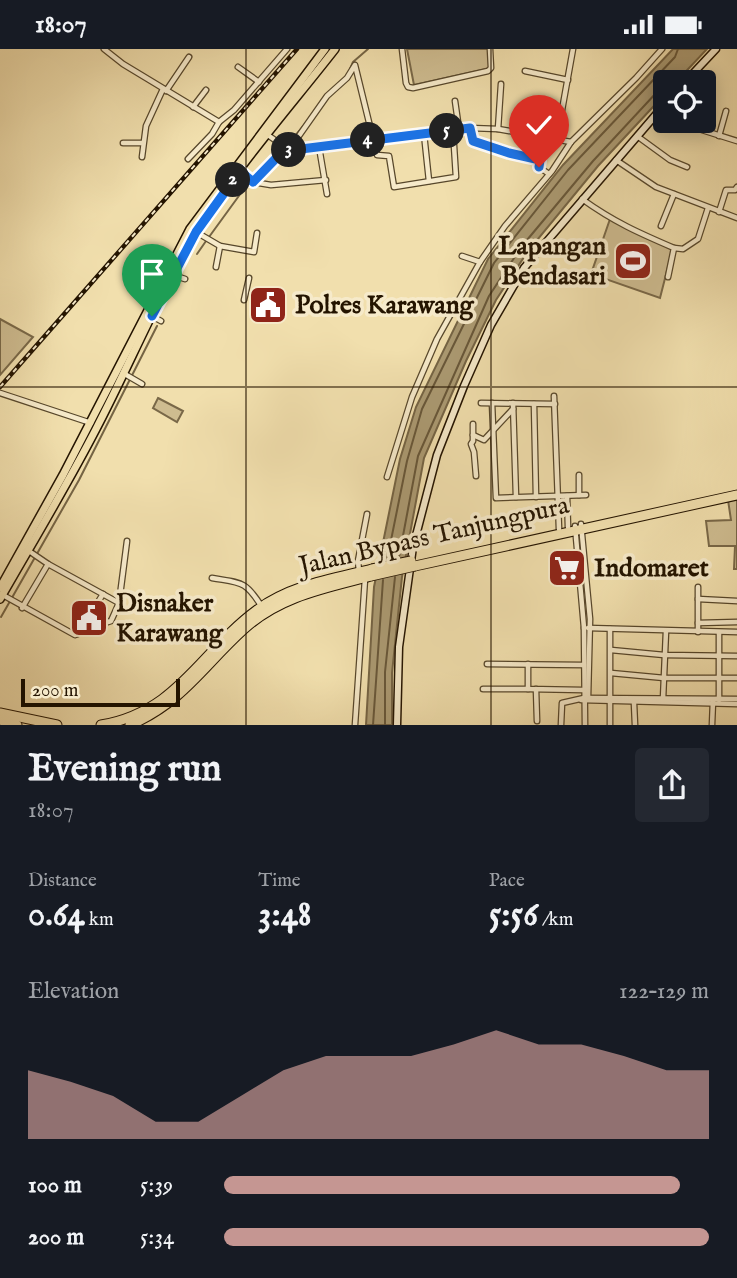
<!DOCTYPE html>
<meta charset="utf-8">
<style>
:root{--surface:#171b24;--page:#242831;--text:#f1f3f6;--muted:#9ea1a6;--accent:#c59692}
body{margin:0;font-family:"IM FELL English",serif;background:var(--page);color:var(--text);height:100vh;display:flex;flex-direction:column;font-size:26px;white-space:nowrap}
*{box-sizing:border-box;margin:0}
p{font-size:23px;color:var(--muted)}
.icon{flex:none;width:38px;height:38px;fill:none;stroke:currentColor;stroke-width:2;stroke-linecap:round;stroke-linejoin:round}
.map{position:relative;height:676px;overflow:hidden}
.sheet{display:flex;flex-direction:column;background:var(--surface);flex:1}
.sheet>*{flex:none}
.tools{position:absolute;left:653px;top:21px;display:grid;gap:14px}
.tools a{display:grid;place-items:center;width:63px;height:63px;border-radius:7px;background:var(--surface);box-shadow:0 4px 18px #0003;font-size:35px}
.scale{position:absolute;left:21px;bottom:18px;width:159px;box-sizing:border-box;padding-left:7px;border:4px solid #241400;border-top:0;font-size:19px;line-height:24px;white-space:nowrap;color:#241400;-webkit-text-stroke:5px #f6eaca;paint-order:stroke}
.pin{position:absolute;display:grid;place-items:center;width:60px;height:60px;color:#fff;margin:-72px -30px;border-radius:50% 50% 50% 0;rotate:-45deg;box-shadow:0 0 7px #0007}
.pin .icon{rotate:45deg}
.km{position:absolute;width:35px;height:35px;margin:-18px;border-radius:50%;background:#222;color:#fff;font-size:19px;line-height:35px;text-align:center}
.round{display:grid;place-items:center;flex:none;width:74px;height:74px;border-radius:7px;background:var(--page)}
.summary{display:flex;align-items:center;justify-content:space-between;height:119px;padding:0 28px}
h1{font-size:38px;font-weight:800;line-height:52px}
.figures{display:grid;grid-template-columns:repeat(3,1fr);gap:10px;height:119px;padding:7px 28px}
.figures div{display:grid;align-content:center}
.figures b{font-size:35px;font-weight:800}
.figures small{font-size:19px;font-weight:400}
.figures p{font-size:19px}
.chart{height:196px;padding:14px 28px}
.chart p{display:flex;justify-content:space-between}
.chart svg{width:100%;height:126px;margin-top:7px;fill:var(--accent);opacity:.7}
ul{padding:0 28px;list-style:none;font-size:23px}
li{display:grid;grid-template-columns:112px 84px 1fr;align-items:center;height:52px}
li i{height:18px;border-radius:9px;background:var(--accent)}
.status{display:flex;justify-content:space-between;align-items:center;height:49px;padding:0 35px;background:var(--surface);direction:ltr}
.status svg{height:19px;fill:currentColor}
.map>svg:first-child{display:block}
.green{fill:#cebc90;stroke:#796848;stroke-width:2}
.water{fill:#ab9a72;stroke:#756444;stroke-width:2}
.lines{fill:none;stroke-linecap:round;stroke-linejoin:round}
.shore{stroke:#685739;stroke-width:2}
.stream{stroke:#756444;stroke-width:2}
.street-casing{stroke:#57472b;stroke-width:7}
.secondary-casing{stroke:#241400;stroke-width:9}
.primary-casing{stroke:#241400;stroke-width:10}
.highway-casing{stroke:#241400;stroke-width:11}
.street{stroke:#f6eaca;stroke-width:4.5}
.secondary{stroke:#f6eaca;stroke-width:6}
.primary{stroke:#f1dfad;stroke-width:7}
.highway{stroke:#f1dfad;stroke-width:9}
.rail-casing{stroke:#241400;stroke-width:4.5}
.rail{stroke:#f6eaca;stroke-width:2;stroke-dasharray:5;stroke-linecap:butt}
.highway-bridge-casing{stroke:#241400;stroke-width:11;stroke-linecap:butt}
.highway-bridge{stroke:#f1dfad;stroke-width:9}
.route-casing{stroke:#fff;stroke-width:14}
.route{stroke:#1a73e8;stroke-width:9}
.grid{fill:none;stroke:#241400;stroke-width:2;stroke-opacity:0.55}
.labels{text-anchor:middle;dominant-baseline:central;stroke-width:7;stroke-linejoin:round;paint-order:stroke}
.poi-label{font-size:26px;font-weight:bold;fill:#241400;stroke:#f6eaca;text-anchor:start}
.street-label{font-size:26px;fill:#241400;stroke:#f6eaca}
</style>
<div class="status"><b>18:07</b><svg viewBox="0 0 49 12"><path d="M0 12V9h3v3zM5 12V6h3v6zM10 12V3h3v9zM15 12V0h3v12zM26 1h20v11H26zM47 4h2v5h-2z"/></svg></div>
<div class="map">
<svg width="737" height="676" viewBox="0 0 737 676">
<rect width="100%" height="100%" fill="#f1dfad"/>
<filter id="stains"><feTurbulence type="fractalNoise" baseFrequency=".00286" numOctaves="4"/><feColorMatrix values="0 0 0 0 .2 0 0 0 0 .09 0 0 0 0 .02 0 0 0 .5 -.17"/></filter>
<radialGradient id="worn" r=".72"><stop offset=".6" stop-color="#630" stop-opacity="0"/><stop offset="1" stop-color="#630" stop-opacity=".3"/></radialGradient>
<g class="green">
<polygon points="407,0 490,0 491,19 414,36"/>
<polygon points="610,170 673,198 660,249 591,225"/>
<polygon points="0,270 33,288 0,326"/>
<polygon points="158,349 183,362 177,373 153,359"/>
<polygon points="737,449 737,520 734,520 735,497 709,497 706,472 731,471 728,451"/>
</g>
<polygon class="water" points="673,0 707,0 676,33 665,33 665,45 598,117 528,202 496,251 466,312 424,409 402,528 392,624 392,676 366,676 374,538 400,410 416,358 488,210 563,116"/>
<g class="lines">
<g class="shore">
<polyline points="399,508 418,407 489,247 522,197 593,112 657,43 665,41"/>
<polyline points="387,511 407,412 422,360 494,214 568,121 675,8 678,0"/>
<polyline points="373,676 383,531"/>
<polyline points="385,676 385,623 395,528"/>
</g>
<g class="stream">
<polyline points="350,20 353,13 368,0"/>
<polyline points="253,129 290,93 305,75"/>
<polyline points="209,188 249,133"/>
<polyline points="197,205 206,192"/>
<polyline points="1,568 79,431 157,277"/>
</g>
<defs>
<g id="street">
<polyline points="104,0 123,15 219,73 234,61 287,0"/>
<polyline points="402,0 406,34 408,38 413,39 488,22 491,19 490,0"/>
<polyline points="238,18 259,33"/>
<polyline points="525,22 568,31"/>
<polyline points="166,42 189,8"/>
<polyline points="455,52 459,80"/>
<polyline points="193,58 206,41"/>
<polyline points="691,72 702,81 737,92"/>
<polyline points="470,79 473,92 540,111 539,118 549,125"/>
<polyline points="498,80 501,35"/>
<polyline points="265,84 289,101 293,101 470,79 498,80 571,93"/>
<polyline points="424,85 429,132"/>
<polyline points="637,87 670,111 687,118"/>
<polyline points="719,87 726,62"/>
<polyline points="557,89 573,0"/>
<polyline points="123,94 143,94"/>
<polyline points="319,98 327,145"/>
<polyline points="289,101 327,47 347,29 355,16 377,106 389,107 394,138 456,128 453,81"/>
<polyline points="142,108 146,77 163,40"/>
<polyline points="188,110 212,85 219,73"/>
<polyline points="616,111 656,138 737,169"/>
<polyline points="240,122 253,133 271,136 326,131"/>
<polyline points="253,133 286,99"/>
<path d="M582 150C614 173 639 184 674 199L668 228"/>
<polyline points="719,163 726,141 735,141 737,138"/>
<polyline points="661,177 674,145"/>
<polyline points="196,183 220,197 254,203 257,184"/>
<polyline points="674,199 683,200 698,190 708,159"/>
<polyline points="462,207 480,213"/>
<polyline points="216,218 220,197"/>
<polyline points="170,225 185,230"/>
<polyline points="244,251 249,229"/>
<polyline points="150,266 161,272"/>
<polyline points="123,324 142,335"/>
<polyline points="0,344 91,374"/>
<polyline points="554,347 559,480"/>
<polyline points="481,354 555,355"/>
<polyline points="492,354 496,449 586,446"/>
<polyline points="513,354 516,448"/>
<polyline points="534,355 536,448"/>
<polyline points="473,375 473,392 471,395 474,403 476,427"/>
<polyline points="473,386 484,391 513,360"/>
<polyline points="579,426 579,446"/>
<polyline points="387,428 412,348 437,290 480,213 505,177 552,122 571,93 636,29 662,0"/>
<polyline points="567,447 568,478"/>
<polyline points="581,475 590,570 588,649"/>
<polyline points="575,477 584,579"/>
<polyline points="29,502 48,515 119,554"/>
<polyline points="359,522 358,512 367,465"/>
<path d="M212 529C241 534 245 531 262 558"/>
<polyline points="698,538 698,583"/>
<polyline points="1,545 75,586 78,585 103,545"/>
<polyline points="698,550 737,552"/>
<polyline points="22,559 48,515"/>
<polyline points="93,563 108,573 111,572 119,554 127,492"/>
<polyline points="698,574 737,573"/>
<polyline points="584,579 585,676"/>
<polyline points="588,579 737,583"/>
<polyline points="719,584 719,651"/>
<polyline points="611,601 664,606 737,607"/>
<polyline points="487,615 584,616"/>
<polyline points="528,615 528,640 583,641"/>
<polyline points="611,624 664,629 737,629"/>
<polyline points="483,640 528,640"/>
<polyline points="536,640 537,672"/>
<polyline points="663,650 666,582"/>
<polyline points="581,651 737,655"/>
<polyline points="634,654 635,676"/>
<polyline points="355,676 365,530"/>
<polyline points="561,676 562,654 584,649 737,650"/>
<polyline points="610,676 610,580"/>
<polyline points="712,676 713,652"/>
</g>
<g id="secondary">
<polyline points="685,33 716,0"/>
<polyline points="397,676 399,598 413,498 437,406 464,337 491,276 524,219 665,55"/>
</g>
<g id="primary">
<polyline points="0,539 63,426 190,180 325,0"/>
<path d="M0 550C32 494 66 438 96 380 130 315 157 248 195 186 233 122 289 59 335 0"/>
</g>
<g id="highway">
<polyline points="415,517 737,446"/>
<polyline points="0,664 57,676"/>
<polyline points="0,671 17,676"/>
<path d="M101 676C178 663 200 603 257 561 291 536 332 530 372 520"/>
<path d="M130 676C183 653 203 617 244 580 280 547 326 539 371 527"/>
</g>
</defs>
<use href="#street" class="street-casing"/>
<use href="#secondary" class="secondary-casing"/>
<use href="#primary" class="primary-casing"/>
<use href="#highway" class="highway-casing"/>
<use href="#street" class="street"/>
<use href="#secondary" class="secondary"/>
<use href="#primary" class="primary"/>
<use href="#highway" class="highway"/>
<defs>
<polyline id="rail" points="0,338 297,0"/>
</defs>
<use href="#rail" class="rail-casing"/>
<use href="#rail" class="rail"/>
<defs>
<g id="highway-bridge">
<polyline points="372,520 411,512"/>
<polyline points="371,527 415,517"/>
</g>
</defs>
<use href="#highway-bridge" class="highway-bridge-casing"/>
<use href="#highway-bridge" class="highway-bridge"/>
</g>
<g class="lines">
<defs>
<polyline id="route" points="152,267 196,183 240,122 253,133 286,99 293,101 470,79 473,92 509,104 540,111 539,118"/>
</defs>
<use href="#route" class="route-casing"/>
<use href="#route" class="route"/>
</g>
<path class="grid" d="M246 0V676M491 0V676M0 338H737"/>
<defs>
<symbol id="stadium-square" viewBox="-11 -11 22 22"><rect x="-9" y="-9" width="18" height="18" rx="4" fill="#8f2418" stroke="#f6eaca"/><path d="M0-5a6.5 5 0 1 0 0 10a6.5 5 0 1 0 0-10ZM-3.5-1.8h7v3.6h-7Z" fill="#fff"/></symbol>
<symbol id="civic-square" viewBox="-11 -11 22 22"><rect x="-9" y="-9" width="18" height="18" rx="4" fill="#8f2418" stroke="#f6eaca"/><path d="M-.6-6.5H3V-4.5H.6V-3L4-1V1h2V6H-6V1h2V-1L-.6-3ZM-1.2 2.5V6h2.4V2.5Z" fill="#fff"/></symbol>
<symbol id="supermarket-square" viewBox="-11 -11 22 22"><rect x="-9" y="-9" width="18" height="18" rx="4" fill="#8f2418" stroke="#f6eaca"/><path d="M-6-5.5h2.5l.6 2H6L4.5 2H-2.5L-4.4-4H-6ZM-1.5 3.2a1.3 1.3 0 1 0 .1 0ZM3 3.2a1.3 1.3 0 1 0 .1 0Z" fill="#fff"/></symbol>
</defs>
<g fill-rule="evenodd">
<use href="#stadium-square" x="611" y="190" width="44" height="44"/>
<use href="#civic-square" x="246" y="234" width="44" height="44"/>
<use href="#supermarket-square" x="545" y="497" width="44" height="44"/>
<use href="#civic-square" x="67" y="547" width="44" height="44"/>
</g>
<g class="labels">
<g class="poi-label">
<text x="606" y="197" text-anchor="end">Lapangan<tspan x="606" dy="30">Bendasari</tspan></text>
<text x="295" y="256">Polres Karawang</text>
<text x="594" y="519">Indomaret</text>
<text x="116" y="554">Disnaker<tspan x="116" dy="30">Karawang</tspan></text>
</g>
<g class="street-label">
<text transform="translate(434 487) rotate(-13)">Jalan Bypass Tanjungpura</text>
</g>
</g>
<rect width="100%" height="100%" filter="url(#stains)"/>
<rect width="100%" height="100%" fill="url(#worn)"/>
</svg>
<div class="tools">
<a><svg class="icon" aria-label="locate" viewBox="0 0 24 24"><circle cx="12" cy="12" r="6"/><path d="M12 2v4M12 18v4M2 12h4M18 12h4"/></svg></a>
</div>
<div class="scale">200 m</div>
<div class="pin" style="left:152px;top:267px;background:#1e9e55"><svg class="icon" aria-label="arrive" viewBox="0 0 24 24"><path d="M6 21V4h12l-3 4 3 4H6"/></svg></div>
<div class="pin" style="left:539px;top:118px;background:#d93025"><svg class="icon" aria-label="check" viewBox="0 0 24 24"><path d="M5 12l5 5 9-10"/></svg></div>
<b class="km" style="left:233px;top:131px">2</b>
<b class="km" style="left:289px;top:101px">3</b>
<b class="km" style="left:368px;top:91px">4</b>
<b class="km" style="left:447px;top:82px">5</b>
</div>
<section class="sheet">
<div class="summary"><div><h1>Evening run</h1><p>18:07</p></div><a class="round"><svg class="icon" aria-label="share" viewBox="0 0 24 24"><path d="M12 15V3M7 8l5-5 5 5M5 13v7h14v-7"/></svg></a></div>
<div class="figures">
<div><p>Distance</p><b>0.64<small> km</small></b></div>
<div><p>Time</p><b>3:48</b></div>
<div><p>Pace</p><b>5:56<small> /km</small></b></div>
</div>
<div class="chart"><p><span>Elevation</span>122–129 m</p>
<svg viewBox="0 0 160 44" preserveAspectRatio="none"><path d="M0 44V20L10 24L20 29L30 38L40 38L50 29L60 20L70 15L80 15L90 15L100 11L110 6L120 11L130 11L140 15L150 20L160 20V44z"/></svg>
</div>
<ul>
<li><b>100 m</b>5:39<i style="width:94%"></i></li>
<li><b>200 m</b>5:34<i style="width:100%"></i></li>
</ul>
</section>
